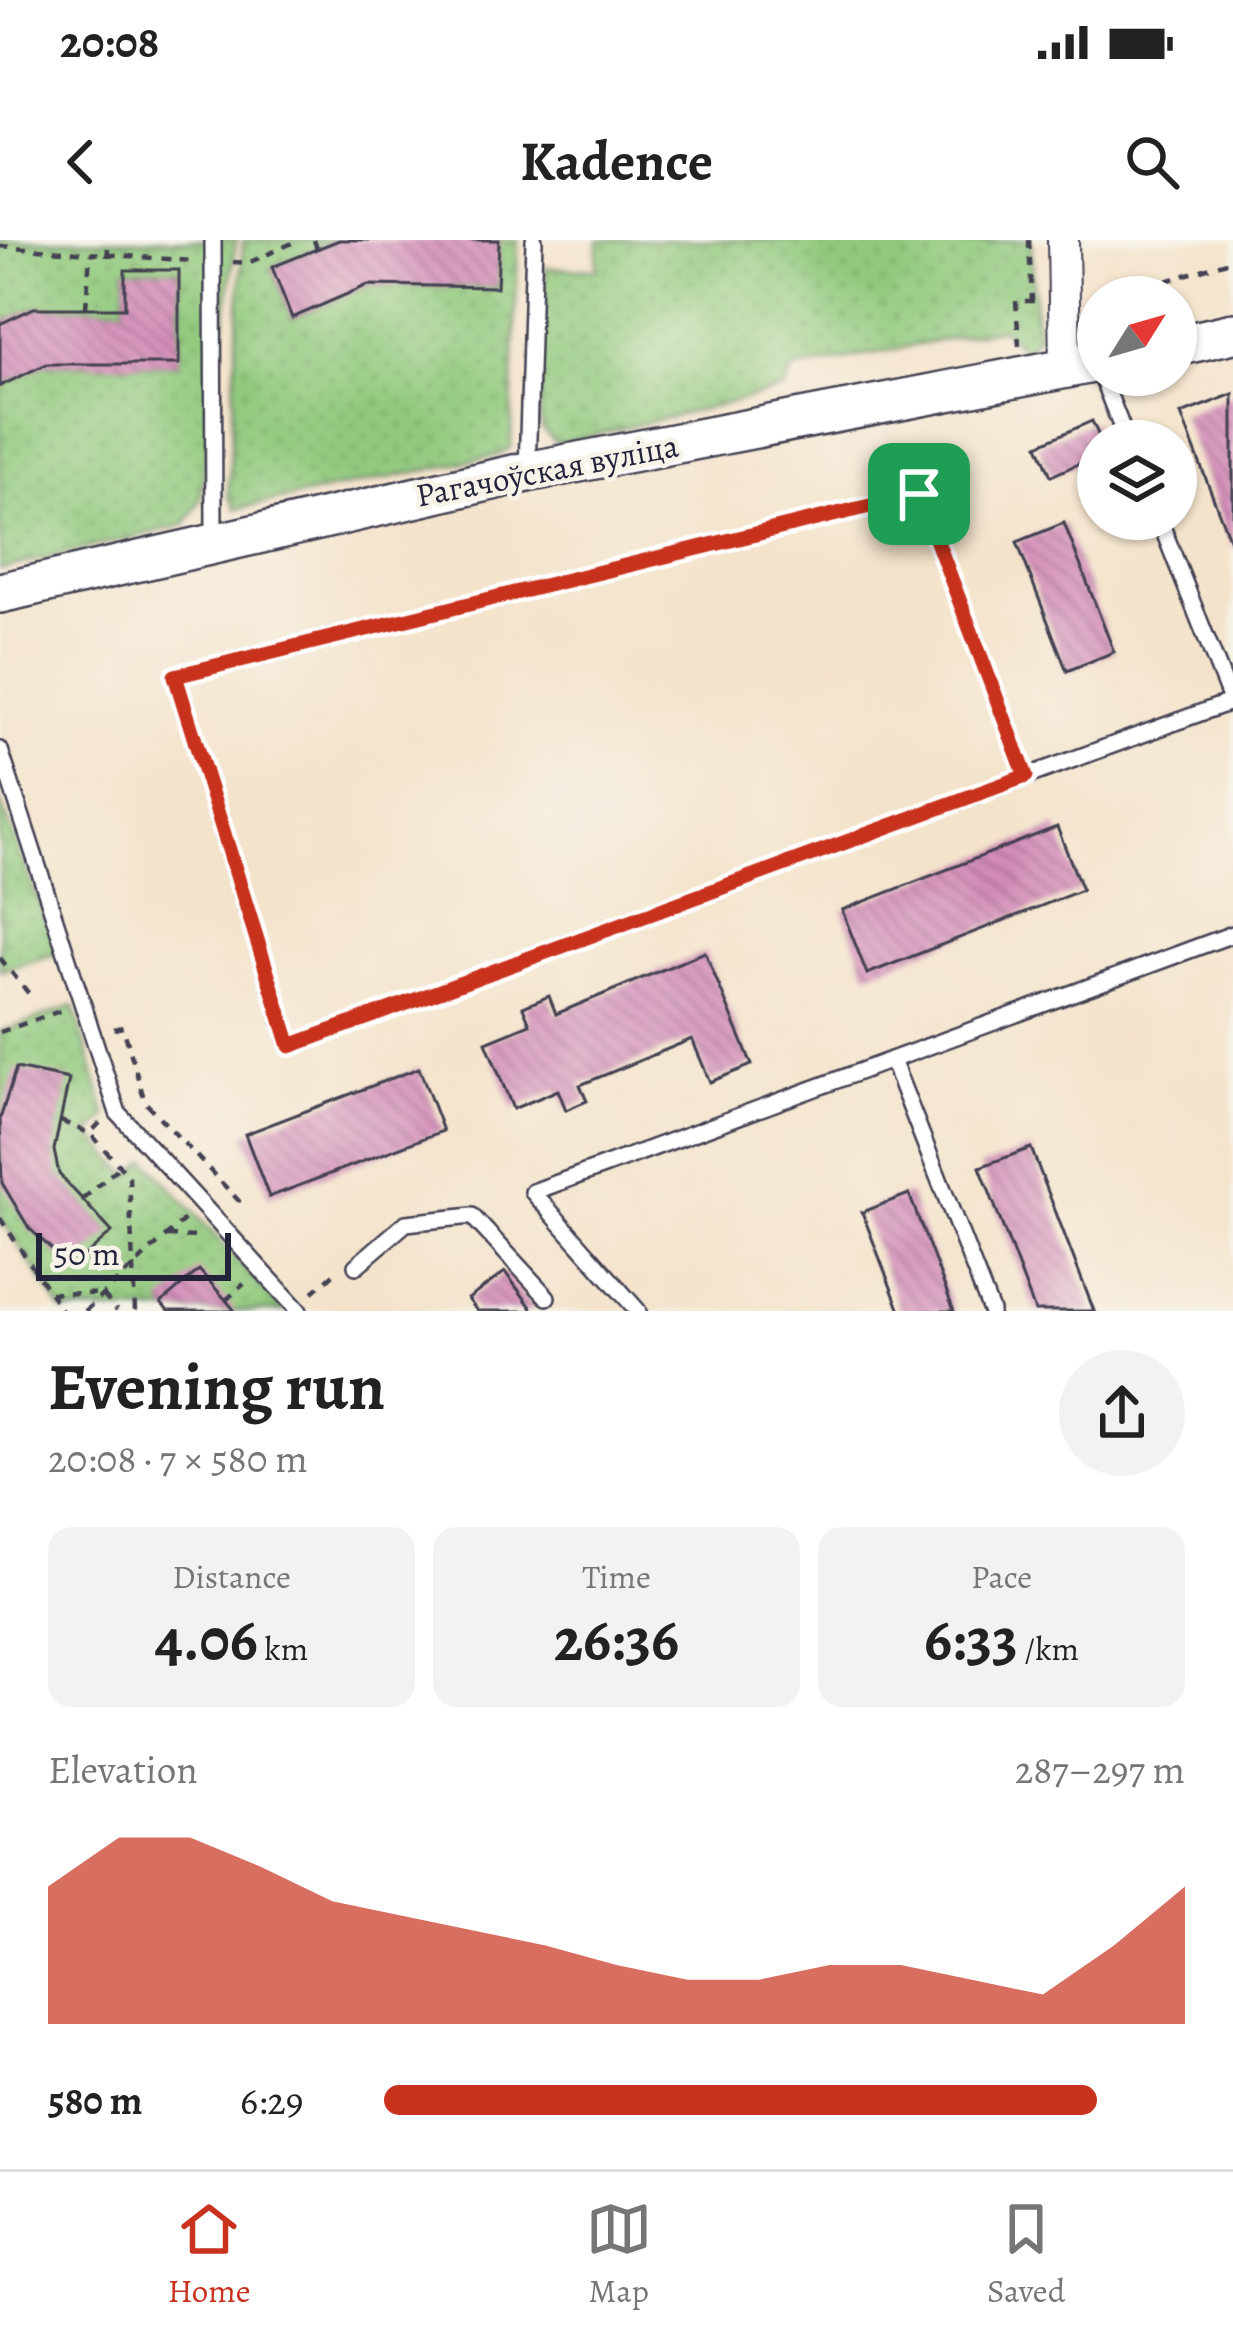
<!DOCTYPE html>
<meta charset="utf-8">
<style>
:root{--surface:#fff;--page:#f2f2f2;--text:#222;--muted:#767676;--line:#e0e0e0;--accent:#c8321e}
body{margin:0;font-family:Alegreya,serif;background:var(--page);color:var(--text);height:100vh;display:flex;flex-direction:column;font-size:45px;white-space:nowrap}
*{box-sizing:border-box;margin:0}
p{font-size:39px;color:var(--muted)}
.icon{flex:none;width:66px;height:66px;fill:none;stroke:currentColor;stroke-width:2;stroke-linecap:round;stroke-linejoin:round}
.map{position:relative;height:1071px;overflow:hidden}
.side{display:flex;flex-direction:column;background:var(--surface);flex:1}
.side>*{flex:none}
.needle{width:78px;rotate:53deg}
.fabs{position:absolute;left:1077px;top:36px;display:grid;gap:24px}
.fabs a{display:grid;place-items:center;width:120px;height:120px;border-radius:50%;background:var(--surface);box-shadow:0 3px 9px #0004;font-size:60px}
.scale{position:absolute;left:36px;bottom:30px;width:195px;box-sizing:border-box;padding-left:12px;border:6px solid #22223b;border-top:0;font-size:33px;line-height:42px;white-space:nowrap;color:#22223b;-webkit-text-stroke:9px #f7f3e8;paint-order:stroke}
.pin{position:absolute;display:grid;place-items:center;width:102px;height:102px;color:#fff;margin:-51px;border-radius:24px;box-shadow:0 6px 18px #0006}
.round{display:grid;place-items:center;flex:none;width:126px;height:126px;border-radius:63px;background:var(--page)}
.head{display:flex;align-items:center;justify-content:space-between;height:204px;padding:0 48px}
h1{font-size:66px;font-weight:600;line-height:90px}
.metrics{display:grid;grid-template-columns:repeat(3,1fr);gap:18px;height:204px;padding:12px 48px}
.metrics div{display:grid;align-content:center;border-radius:24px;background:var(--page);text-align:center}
.metrics b{font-size:60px;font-weight:600}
.metrics small{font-size:33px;font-weight:400}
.metrics p{font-size:33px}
.chart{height:336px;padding:24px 48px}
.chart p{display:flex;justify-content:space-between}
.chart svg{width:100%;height:216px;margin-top:12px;fill:var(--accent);opacity:.7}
ul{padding:0 48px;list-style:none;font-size:39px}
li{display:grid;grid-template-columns:192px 144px 1fr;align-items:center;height:90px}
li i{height:30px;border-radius:15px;background:var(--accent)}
.status{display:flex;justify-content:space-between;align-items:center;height:84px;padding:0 60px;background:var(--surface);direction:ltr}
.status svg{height:33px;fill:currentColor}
header{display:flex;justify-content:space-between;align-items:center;height:156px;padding:0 48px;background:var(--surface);font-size:54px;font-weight:600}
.menu{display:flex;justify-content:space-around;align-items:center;height:168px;border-top:3px solid var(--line);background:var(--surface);font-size:33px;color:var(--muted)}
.menu a{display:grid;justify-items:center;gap:6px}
.menu .current{color:var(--accent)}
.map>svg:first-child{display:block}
.grass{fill:url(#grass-dots);stroke:#59765c;stroke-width:3}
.building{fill:url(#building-back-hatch)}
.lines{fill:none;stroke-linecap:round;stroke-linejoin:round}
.service-casing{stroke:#423f51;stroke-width:20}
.minor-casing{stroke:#423f51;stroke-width:34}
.tertiary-casing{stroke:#423f51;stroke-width:44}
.path{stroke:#423f51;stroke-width:4.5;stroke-dasharray:9 9;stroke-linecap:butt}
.service{stroke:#fff;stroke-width:15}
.minor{stroke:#fff;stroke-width:30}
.tertiary{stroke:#fff;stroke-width:39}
.route-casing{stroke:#fff;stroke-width:24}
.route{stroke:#c8321e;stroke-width:15}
.labels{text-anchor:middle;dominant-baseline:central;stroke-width:9;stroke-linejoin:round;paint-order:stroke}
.street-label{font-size:33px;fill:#22223b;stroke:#f7f3e8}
</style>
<div class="status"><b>20:08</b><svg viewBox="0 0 49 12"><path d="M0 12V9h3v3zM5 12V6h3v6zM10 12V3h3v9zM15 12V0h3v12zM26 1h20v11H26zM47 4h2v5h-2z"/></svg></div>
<header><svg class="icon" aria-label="back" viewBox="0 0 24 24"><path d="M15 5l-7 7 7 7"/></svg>Kadence<svg class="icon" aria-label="search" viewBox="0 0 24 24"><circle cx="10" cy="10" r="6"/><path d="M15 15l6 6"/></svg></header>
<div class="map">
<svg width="1233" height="1071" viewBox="0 0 1233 1071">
<defs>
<pattern id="grass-dots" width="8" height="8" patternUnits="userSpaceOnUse" patternTransform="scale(3)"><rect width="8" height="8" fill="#90c97c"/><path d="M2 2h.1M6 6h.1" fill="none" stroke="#7cac6c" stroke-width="1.8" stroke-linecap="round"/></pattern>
<pattern id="building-back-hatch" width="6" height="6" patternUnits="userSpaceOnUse" patternTransform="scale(3)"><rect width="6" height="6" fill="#d38bb8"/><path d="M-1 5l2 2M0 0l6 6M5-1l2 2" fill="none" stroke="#ab7197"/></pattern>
</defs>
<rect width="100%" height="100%" fill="#f7f3e8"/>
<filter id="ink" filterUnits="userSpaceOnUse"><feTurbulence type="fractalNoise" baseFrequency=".00833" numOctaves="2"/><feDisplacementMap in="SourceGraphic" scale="24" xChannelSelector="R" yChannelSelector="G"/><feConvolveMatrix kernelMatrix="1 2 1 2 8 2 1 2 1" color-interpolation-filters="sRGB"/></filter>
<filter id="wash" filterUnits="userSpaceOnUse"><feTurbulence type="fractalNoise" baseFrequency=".004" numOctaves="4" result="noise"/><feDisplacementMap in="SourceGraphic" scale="48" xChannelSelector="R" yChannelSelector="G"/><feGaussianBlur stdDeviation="2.7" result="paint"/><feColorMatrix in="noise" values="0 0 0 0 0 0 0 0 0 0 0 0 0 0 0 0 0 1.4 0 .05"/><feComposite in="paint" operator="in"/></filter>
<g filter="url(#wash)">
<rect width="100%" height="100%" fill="#f4e3cb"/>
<g class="grass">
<polygon points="0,0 236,0 200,261 185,285 0,329 0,146 46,124 179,124 179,30 125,30 125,68 34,68 0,84"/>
<polygon points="243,0 339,0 272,27 292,78 368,45 497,47 499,0 518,0 511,207 499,215 236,269 228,255"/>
<path d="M598 0H902C940 10 981 0 1031 0L1036 95 1026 112 1001 88 793 130 783 150 557 204 542 189 540 177 546 28 597 29Z"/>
<polygon points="0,560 58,713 0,731"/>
<polygon points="74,766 107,877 90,894 129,936 147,920 283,1071 62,1071 4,983 0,985 0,792"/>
</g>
<g id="blocks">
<g class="building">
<polygon points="339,0 499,0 497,47 368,45 292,78 272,27"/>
<polygon points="125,30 179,30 179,124 46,124 0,146 0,84 34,68 125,68"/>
<polygon points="1233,154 1233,309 1181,174"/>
<polygon points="1092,181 1101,201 1098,215 1051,236 1038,205"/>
<polygon points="1064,283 1114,412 1067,431 1017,302"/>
<polygon points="1057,587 1082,650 867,734 842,670"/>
<polygon points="705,712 752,825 710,842 692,799 580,845 587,861 566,870 558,850 513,869 486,802 530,784 523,767 549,756 556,774"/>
<polygon points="16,828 69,839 54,910 59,934 112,992 72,1028 29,988 2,943 0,879"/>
<polygon points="419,828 443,891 269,957 245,894"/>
<polygon points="1031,908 1094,1071 1035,1071 980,927"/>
<polygon points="909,954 954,1071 900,1071 862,972"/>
<polygon points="199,1030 226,1060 235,1071 168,1071 161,1063"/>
<polygon points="505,1032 534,1071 477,1071 468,1059"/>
</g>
</g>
</g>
<g filter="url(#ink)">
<use href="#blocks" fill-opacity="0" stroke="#423f51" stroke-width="3"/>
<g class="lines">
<defs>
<g id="service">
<polyline points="213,0 214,299"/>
<polyline points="1101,135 1127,201"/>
<polyline points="527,231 534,0"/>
<polyline points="1159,279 1233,465"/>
<polyline points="0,510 118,873 299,1071"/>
<polyline points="1026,536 919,254 175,436 289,806 1233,461"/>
<polyline points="892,820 991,1071"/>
<polyline points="356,1026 406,983 472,976 547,1057"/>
<polyline points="638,1071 533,952 1233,694"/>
</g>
<polyline id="minor" points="1063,0 1065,126"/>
<g id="tertiary">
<polyline points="1176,106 1233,93"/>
<polyline points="0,353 527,232 1098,122"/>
</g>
</defs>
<use href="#service" class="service-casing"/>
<use href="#minor" class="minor-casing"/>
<use href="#tertiary" class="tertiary-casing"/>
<g class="path">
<polyline points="314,0 317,9"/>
<polyline points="1029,0 1032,61 1037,61"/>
<polyline points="0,6 192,21"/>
<polyline points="107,17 109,0"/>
<polyline points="233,22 248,23 299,0"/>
<polyline points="1115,57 1233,20"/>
<polyline points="86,68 90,15"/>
<polyline points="1019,106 1016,61 1032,61"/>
<polyline points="0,718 34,760"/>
<polyline points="114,789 123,787 145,862 239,961 232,968"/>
<polyline points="0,792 63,770"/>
<polyline points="61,881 88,893"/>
<polyline points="100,883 90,893 129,937 135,1071"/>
<polyline points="83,959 119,927"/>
<polyline points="0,978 62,1071"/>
<polyline points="167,996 203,997"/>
<polyline points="313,1052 336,1032"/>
<polyline points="50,1053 102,1054 117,1071"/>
<polyline points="226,1060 244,1044"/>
<polyline points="85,1071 188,976"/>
</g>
<use href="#service" class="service"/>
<use href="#minor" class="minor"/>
<use href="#tertiary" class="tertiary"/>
</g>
</g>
<g class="lines" filter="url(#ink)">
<defs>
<polygon id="route" points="919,254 1026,536 290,806 175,436"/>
</defs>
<use href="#route" class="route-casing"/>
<use href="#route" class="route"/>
</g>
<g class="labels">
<g class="street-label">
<text transform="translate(547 230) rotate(-11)">Рагачоўская вуліца</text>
</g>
</g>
</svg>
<div class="fabs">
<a><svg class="needle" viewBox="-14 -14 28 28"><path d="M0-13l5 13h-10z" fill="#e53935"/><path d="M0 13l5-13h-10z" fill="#767676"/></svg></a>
<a><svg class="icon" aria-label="layers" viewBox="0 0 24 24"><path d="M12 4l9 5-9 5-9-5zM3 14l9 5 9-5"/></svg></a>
</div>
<div class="scale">50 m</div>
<div class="pin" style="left:919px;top:254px;background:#1e9e55"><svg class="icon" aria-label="arrive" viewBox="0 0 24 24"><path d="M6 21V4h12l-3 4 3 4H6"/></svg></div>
</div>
<section class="side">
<div class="head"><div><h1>Evening run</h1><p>20:08 · 7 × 580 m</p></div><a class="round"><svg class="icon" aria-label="share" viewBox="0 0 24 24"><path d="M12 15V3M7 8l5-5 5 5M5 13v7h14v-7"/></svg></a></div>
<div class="metrics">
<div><p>Distance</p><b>4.06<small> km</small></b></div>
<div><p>Time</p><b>26:36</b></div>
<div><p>Pace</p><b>6:33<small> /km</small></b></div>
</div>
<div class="chart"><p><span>Elevation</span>287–297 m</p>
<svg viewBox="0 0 160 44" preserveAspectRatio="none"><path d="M0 44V16L10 6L20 6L30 12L40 19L50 22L60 25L70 28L80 32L90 35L100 35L110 32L120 32L130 35L140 38L150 28L160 16V44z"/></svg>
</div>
<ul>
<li><b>580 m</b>6:29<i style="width:89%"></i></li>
</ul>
</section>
<nav class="menu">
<a class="current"><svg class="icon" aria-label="home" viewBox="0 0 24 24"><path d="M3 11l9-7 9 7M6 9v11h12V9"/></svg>Home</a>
<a><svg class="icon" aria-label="map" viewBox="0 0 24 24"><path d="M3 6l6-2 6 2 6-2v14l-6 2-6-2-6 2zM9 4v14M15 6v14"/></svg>Map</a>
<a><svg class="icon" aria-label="saved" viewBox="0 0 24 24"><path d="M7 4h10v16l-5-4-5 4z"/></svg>Saved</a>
</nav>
